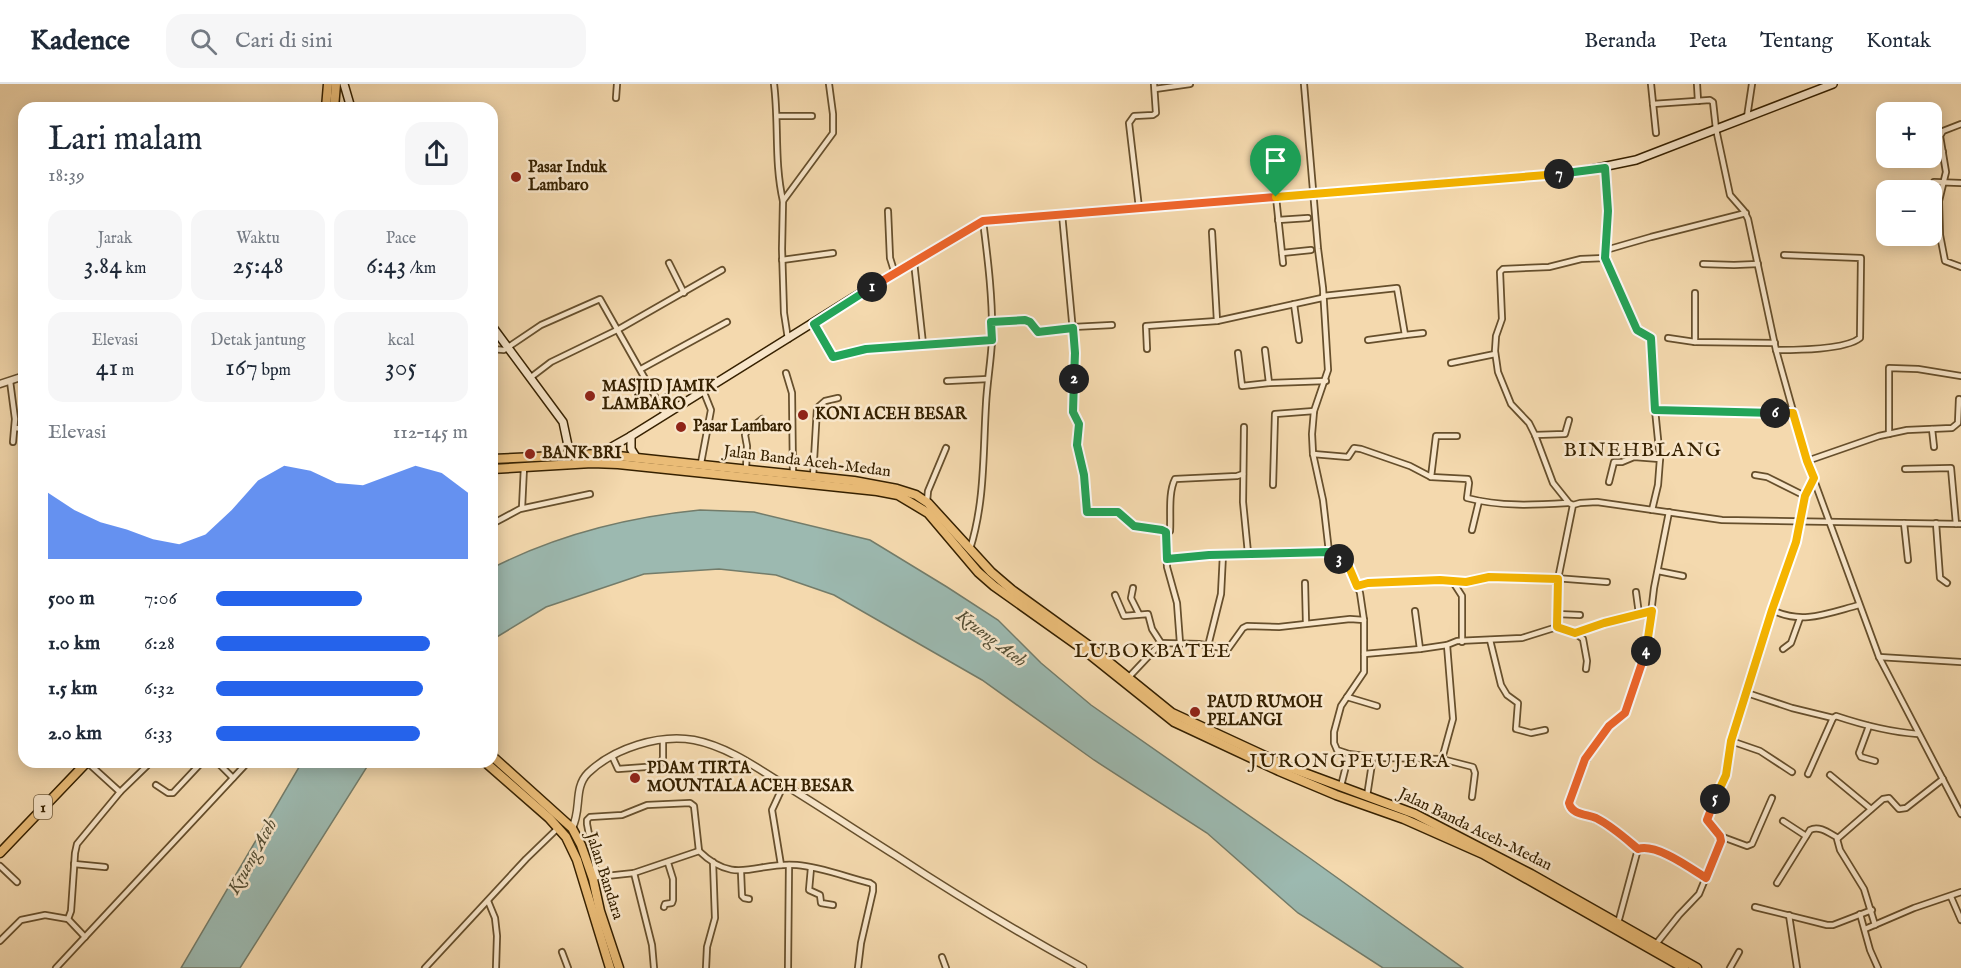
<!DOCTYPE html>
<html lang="id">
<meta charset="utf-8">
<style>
:root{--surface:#fff;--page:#f6f6f7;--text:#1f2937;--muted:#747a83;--line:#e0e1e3;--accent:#2563eb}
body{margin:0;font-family:"IM FELL English",serif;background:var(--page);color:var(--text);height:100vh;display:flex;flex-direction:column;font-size:22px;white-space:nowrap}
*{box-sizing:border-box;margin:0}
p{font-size:20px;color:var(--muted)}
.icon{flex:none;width:33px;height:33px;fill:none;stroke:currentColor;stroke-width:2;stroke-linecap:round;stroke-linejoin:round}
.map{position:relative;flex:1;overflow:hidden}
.details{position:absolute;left:18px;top:18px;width:480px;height:666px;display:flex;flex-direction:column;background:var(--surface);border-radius:18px;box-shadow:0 3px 15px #0003}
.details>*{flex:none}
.buttons{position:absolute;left:1876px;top:18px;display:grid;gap:12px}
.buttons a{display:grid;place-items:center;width:66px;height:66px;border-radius:12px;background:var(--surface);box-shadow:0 3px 15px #0003;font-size:30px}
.pin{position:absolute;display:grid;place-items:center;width:51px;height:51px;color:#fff;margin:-62px -26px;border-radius:50% 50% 50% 0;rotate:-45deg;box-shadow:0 0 6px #0007}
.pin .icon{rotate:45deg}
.km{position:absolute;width:30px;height:30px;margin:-15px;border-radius:50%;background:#222;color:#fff;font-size:16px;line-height:30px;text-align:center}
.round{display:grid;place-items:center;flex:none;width:63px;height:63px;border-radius:18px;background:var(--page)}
.headline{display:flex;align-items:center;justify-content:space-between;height:102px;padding:0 30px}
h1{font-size:33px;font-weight:600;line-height:45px}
.stats{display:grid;grid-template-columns:repeat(3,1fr);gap:9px;height:102px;padding:6px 30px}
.stats div{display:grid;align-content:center;border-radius:15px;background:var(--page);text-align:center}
.stats b{font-size:26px;font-weight:600}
.stats small{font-size:16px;font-weight:400}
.stats p{font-size:16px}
.chart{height:168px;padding:12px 30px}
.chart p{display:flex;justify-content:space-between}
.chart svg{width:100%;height:108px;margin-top:6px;fill:var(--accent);opacity:.7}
ul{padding:0 30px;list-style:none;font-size:20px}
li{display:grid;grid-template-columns:96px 72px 1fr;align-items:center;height:45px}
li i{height:15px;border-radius:8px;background:var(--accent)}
header{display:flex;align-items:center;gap:36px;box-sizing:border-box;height:84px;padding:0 30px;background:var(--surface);border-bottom:2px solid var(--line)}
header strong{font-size:28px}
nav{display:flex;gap:33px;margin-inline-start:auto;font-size:21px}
.search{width:420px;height:54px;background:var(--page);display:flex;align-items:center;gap:15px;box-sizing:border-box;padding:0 21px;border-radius:18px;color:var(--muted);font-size:22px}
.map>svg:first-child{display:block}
.water{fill:#9cb9b0;stroke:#737c6a;stroke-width:1.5}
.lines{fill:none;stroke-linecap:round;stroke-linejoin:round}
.minor-casing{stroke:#664f2c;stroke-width:8}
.tertiary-casing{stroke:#664f2c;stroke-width:9}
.secondary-casing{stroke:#362100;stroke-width:10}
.trunk-casing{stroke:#362100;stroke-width:11}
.minor{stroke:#f8e6ca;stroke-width:4.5}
.tertiary{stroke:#f8e6ca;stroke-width:6}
.secondary{stroke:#f8e6ca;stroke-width:7}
.trunk{stroke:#eabc77;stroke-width:8}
.split-1-casing{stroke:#fff;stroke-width:12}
.split-2-casing{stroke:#fff;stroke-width:12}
.split-3-casing{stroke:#fff;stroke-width:12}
.split-4-casing{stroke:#fff;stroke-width:12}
.split-5-casing{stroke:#fff;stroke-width:12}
.split-6-casing{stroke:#fff;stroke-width:12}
.split-7-casing{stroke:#fff;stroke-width:12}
.split-8-casing{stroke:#fff;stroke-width:12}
.split-1{stroke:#f0652b;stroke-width:8}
.split-2{stroke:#22a559;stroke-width:8}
.split-3{stroke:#22a559;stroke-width:8}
.split-4{stroke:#f5b400;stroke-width:8}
.split-5{stroke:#f0652b;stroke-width:8}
.split-6{stroke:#f5b400;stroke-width:8}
.split-7{stroke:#22a559;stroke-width:8}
.split-8{stroke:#f5b400;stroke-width:8}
.poi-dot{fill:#8f2418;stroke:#f8e6ca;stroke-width:2}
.labels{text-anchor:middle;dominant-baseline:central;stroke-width:5;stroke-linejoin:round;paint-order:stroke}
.shield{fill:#f8e6ca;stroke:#705c3d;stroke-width:1.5}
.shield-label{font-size:15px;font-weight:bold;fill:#362100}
.poi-label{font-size:16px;font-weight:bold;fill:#362100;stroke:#f8e6ca;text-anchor:start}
.street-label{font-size:16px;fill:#362100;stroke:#f8e6ca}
.water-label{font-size:18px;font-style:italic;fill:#554f35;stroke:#f8e6ca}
.quarter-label{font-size:20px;letter-spacing:1.5px;fill:#362100;stroke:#f8e6ca}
</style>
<header>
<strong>Kadence</strong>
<div class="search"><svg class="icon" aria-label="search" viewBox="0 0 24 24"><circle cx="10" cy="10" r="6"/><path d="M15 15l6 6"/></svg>Cari di sini</div>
<nav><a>Beranda</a><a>Peta</a><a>Tentang</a><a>Kontak</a></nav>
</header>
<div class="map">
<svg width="1961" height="884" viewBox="0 0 1961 884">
<rect width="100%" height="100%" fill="#f4d9ae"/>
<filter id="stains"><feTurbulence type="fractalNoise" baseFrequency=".00333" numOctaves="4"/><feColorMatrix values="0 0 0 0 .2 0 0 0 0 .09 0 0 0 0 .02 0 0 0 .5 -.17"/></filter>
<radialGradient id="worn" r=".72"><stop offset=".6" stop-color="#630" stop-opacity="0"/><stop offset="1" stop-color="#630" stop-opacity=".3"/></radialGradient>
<g class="water">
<path d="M700 426 754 428 870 456 947 503 998 536 1041 579 1091 621 1311 775 1463 884H1383L1298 829 1207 749 1094 676 982 596 834 511 776 491 719 485 644 490 546 523 492 556V484C557 451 628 433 700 426Z"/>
<polygon points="302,678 370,678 240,884 181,884"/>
</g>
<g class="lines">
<defs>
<g id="minor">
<path d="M774 0C779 39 774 78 783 117"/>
<polyline points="1304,0 1318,165 1323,204 1328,286 1314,327 1312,350 1313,370 1323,416 1329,468 1346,479 1352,487 1360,509 1364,536 1364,588 1341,622 1334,648 1334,659 1337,666 1349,670 1341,702"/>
<polyline points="1651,0 1656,49"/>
<polyline points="1697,0 1698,17"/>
<polyline points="1155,5 1190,0"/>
<polyline points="616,14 617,0"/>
<polyline points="1653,20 1710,16 1713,18 1716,45 1730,111 1744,127 1748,135 1776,266 1807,377 1879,573 1961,730"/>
<polyline points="777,32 812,32"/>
<polyline points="1747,33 1752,0"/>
<polyline points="1961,40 1943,47 1940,52 1946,88 1939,117 1940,151 1945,177 1961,183"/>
<polyline points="1932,70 1943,68"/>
<polyline points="1605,84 1608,127 1605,174 1637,246 1650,252 1652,257 1653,306 1660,375 1658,401 1652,426"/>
<polyline points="1934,98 1961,99"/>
<polyline points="1276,113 1283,179"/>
<polyline points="1139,124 1129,39 1134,32 1153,31 1156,29 1154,0"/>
<polyline points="888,127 890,174 895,190"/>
<polyline points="1062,130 1075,269 1073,328 1078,335 1077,361 1084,391 1085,424 1090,429 1118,428 1134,442 1159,445 1166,448 1167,483 1177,519 1180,559"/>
<polyline points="1278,136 1308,134"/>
<polyline points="1212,148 1217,237"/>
<polyline points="1606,166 1651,153 1746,129"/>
<polyline points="1282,169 1311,166"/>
<polyline points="782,176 833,169"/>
<polyline points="914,178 923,260"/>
<polyline points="669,179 684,209"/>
<polyline points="1703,180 1734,181 1758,180"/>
<polyline points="1323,212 1397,204 1405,251 1368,256"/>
<polyline points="1294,220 1299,256"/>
<polyline points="991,238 1025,236 1030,238 1038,248 1073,244"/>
<polyline points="814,240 834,274 866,265 992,256"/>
<polyline points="1073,243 1112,241"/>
<polyline points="1405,251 1423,249"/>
<polyline points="1668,254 1695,258 1775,259"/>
<polyline points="788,255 784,229 782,165 783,117 833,49 833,30 829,0"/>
<polyline points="1695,258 1695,209"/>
<polyline points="492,265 504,266 541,241 600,215 665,330"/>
<polyline points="1147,265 1146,242 1217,237 1322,214"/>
<polyline points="1265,266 1269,299"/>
<path d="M1776 266C1796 266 1845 266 1860 254L1861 174 1784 171"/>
<polyline points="1238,269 1242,302 1269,299 1326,297"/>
<polyline points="1451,279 1495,270"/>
<polyline points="641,285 727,238"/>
<polyline points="786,289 792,309 793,391"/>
<polyline points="530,294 551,278 619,245 722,186"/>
<polyline points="10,297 15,335 13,358"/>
<polyline points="947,297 988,295"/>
<polyline points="1655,326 1793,329"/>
<polyline points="1244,343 1243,418 1248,469"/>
<polyline points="15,344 24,345"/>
<polyline points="1932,345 1934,363"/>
<polyline points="1889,350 1889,284 1918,285 1961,292"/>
<polyline points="1535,351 1565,350 1569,336"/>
<path d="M1313 370 1348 373 1354 364 1361 365 1410 382 1431 393 1468 395 1469 399 1467 414C1501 423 1534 421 1568 419"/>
<polyline points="1807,377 1879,352 1907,346 1952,344 1958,339 1959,315"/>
<polyline points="701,379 711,326 703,306"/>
<polyline points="746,385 747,362 745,351 747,347 762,335"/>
<polyline points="1905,385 1951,384 1956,440"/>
<polyline points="1755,391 1767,393 1805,412"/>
<polyline points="813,393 817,324 825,317 838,314"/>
<polyline points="1431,393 1436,352 1457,352"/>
<polyline points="1609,398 1614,378 1622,378 1634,373 1660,375"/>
<polyline points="1273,401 1275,330 1314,327"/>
<polyline points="927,417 928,407 946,364"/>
<polyline points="1573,421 1569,419 1553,399 1535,351 1529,339 1511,320 1498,288 1495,267 1496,252 1502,235 1500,188 1503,185 1549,183 1581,175 1605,174"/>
<polyline points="522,424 524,383"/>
<path d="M1669 428 1654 504 1647 563 1626 627C1622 634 1614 636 1609 643 1587 669 1581 687 1569 719L1573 727 1602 738 1638 765 1649 763 1657 766 1706 793"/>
<polyline points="1904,439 1908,476"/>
<polyline points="1936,439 1940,494 1947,499"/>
<polyline points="492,440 520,425 590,410"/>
<polyline points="1472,446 1479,417"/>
<path d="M1166 448 1170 447C1171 431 1168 409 1175 395L1237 392 1243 390"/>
<path d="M970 465C985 418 983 368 986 320 987 299 991 277 992 256 993 217 988 176 983 137"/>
<polyline points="1167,475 1209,470 1329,468"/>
<polyline points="1658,487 1683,492"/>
<polyline points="1453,498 1462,512 1462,558"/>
<polyline points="1305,499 1306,539"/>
<polyline points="1357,502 1368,499 1440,496 1466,498 1489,493 1542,493 1607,498"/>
<polyline points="1133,504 1131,514 1139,530"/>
<polyline points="1636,508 1639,530"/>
<polyline points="1115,511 1124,532 1148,530 1152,545 1161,559"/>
<path d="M1772 526C1802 541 1828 529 1859 521"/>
<polyline points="1415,527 1420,565"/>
<polyline points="1557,530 1580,531"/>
<polyline points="1575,549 1604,539 1652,527"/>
<polyline points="1490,556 1501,601 1507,611 1518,619 1516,645 1531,649 1545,646"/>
<polyline points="1208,562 1221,510 1223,470"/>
<polyline points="1783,565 1791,559 1800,534"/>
<polyline points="1364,570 1420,565 1447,561"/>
<polyline points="1879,573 1961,578"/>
<polyline points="1586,585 1587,577 1583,555 1575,549 1557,543 1558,495 1573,421 1580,419 1597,418 1722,436 1961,440"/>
<polyline points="1129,593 1161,559 1199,560 1228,565 1243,544 1247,542 1279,543 1350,535 1364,536"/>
<path d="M1747 609 1792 624 1833 634 1836 632C1863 641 1889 648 1918 650"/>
<polyline points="1347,613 1377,622"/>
<polyline points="1869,642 1859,669 1861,673 1875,677"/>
<polyline points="1731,657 1760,667 1792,688"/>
<polyline points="1349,670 1382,674 1442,675 1473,683 1475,689 1472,713"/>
<polyline points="612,672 618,685 659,682 663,674 663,656"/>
<polyline points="1442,675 1453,635 1447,561 1457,557 1522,554 1557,543"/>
<polyline points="217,678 233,694"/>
<polyline points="1808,690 1833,634"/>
<polyline points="1830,691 1871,725"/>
<polyline points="156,701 168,709 173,709 202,678"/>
<polyline points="120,708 151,678"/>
<polyline points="1367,712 1373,673"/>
<polyline points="1783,737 1806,752"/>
<polyline points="1720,752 1747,762 1752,760 1772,714"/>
<polyline points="74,780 105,783"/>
<polyline points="781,781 772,726 784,700"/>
<polyline points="0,782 17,798"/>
<polyline points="811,784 809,806 820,811 821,819 833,821"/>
<polyline points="741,788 742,812 744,814 749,815"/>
<path d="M634 789 699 767C736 803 756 777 797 781 821 783 846 793 870 799L873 801V807L861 859 858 884"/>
<polyline points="597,793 587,740 587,736 590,733 622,731 647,721 690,719 694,722 699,767"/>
<polyline points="597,793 634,789 652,861 654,884"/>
<path d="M1777 799 1810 746C1819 741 1829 749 1838 754"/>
<polyline points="1951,813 1961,836"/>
<polyline points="488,817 495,834 497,852 496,884"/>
<polyline points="664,823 665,820 672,819 673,816 673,795 668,779"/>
<polyline points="1755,823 1827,841 1833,841 1872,826"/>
<polyline points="1860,830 1870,866 1878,884"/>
<polyline points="1789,831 1797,884"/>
<polyline points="1618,839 1638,765"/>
<polyline points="1875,841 1864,805 1840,766 1837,755 1883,715 1889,714 1899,725 1906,724 1943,695"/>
<polyline points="1865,845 1914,824 1961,808"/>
<polyline points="85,853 68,835 71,827 75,769 77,760 120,708 87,678"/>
<polyline points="0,857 21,836 45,831 68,835"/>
<path d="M1656 860 1679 831 1699 810 1721 757C1720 746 1708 743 1707 732L1726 691 1731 657 1772 526 1796 458 1805 412 1814 394"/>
<polyline points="562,868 568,884"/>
<polyline points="942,873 946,884"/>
<polyline points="56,884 248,678"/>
<polyline points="425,884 526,775 558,744"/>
<polyline points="706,884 707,863 715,834 713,778"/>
<polyline points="788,884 789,781"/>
<polyline points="1730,884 1739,868"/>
</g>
<g id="tertiary">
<polyline points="0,300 24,292"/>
<path d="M572 744C582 726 573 704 588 689 614 664 659 650 694 656 725 662 753 681 780 698 819 722 857 747 895 771 956 811 1019 849 1083 884"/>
</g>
<g id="secondary">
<polyline points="344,0 351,24"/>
<polyline points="492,242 563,338 570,371"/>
<polyline points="631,352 631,365 636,373"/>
<polyline points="599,370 631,352 854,213 983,137 1578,88 1636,76 1833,0"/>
</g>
<g id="trunk">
<polyline points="326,24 328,0"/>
<polyline points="334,24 336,0"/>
<polyline points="492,375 599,370 854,397 897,405 916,411 928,419 991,488 1012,506 1088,561 1172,629 1291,684 1415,730 1531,790 1697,884"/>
<polyline points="492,385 592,379 618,380 877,407 898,411 928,429 978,488 994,502 1084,566 1174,638 1279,687 1336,711 1404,735 1483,770 1684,884"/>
<polyline points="492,672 572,744 581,761 593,795 600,827 619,884"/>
<polyline points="485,678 549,734 566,753 577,776 610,884"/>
<polyline points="0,769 87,678"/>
</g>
</defs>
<use href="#minor" class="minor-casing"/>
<use href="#tertiary" class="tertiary-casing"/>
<use href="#secondary" class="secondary-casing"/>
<use href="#trunk" class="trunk-casing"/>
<use href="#minor" class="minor"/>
<use href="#tertiary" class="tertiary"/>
<use href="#secondary" class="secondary"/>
<use href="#trunk" class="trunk"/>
</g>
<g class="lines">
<defs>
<polyline id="split-1" points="872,203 983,137 1276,113"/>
<polyline id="split-2" points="872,203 814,240 833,273 866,265 992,256 991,238 1025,236 1030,238 1038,248 1073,244 1075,269 1074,295"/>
<polyline id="split-3" points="1074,295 1073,328 1079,340 1077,361 1084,391 1087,428 1118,428 1134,442 1162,446 1166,448 1167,475 1209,471 1329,468 1339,475"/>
<polyline id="split-4" points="1339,475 1349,483 1357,502 1368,499 1440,496 1466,498 1489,493 1558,495 1557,543 1575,549 1604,539 1652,527 1646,567"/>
<path id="split-5" d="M1646 567 1625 629 1609 642 1585 675 1569 719C1572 731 1586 730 1596 734 1612 742 1625 754 1638 765 1656 759 1690 784 1706 794L1721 757 1720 752 1707 736 1715 715"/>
<polyline id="split-6" points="1715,715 1726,691 1731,657 1772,526 1796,458 1805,412 1814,394 1807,377 1793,329 1775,329"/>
<polyline id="split-7" points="1559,90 1605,84 1608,127 1605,174 1637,246 1651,254 1655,326 1775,329"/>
<polyline id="split-8" points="1276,113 1559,90"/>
</defs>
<use href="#split-1" class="split-1-casing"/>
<use href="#split-2" class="split-2-casing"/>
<use href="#split-3" class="split-3-casing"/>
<use href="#split-4" class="split-4-casing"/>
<use href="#split-5" class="split-5-casing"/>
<use href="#split-6" class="split-6-casing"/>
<use href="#split-7" class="split-7-casing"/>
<use href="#split-8" class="split-8-casing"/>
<use href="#split-1" class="split-1"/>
<use href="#split-2" class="split-2"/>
<use href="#split-3" class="split-3"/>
<use href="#split-4" class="split-4"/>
<use href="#split-5" class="split-5"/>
<use href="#split-6" class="split-6"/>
<use href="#split-7" class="split-7"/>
<use href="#split-8" class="split-8"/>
</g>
<g class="poi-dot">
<circle cx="516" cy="93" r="6"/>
<circle cx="590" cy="312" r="6"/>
<circle cx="803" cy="331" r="6"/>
<circle cx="681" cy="343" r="6"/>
<circle cx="530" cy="370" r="6"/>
<circle cx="1195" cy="628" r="6"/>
<circle cx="635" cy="694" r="6"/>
</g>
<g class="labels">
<rect class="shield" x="34" y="711" width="18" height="24" rx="4.5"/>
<g class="shield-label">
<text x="43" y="723">1</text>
</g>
<g class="poi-label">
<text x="528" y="84">Pasar Induk<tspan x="528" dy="18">Lambaro</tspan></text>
<text x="602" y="303">MASJID JAMIK<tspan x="602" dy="18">LAMBARO</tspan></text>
<text x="815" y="331">KONI ACEH BESAR</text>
<text x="693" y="343">Pasar Lambaro</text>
<text x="542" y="370">BANK BRI</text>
<text x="1207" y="619">PAUD RUMOH<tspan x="1207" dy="18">PELANGI</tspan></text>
<text x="647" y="685">PDAM TIRTA<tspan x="647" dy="18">MOUNTALA ACEH BESAR</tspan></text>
</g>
<g class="street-label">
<text transform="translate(807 378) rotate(7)">Jalan Banda Aceh-Medan</text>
<text transform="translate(1475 746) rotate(26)">Jalan Banda Aceh-Medan</text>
<text transform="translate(604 792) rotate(72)">Jalan Bandara</text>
</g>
<g class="water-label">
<text transform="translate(991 555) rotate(37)">Krueng Aceh</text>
<text transform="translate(253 773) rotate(-61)">Krueng Aceh</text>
</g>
<g class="quarter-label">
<text x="1643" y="366">BINEHBLANG</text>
<text x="1153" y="567">LUBOKBATEE</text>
<text x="1350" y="677">JURONGPEUJERA</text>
</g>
</g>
<rect width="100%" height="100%" filter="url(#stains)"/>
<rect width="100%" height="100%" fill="url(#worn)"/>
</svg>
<div class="buttons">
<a>+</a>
<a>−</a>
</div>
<div class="pin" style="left:1276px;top:113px;background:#1e9e55"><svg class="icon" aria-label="arrive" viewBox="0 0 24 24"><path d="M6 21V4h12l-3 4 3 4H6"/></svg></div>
<b class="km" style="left:872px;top:203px">1</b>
<b class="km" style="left:1074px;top:295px">2</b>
<b class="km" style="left:1339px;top:475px">3</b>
<b class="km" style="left:1646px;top:567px">4</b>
<b class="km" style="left:1715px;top:715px">5</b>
<b class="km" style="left:1775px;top:329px">6</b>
<b class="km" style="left:1559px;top:90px">7</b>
<section class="details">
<div class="headline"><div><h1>Lari malam</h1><p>18:39</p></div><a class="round"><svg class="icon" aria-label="share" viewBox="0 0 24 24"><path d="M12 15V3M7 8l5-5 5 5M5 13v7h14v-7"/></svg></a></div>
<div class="stats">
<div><p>Jarak</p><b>3.84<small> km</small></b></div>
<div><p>Waktu</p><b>25:48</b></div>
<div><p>Pace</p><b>6:43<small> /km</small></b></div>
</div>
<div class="stats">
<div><p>Elevasi</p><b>41<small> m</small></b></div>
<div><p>Detak jantung</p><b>167<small> bpm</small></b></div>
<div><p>kcal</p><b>305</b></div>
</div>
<div class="chart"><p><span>Elevasi</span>112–145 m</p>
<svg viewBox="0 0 160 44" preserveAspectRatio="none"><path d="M0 44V17L10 24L20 29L30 32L40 36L50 38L60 34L70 24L80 12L90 6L100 8L110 13L120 14L130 10L140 6L150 9L160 17V44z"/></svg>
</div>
<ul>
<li><b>500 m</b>7:06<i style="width:58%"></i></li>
<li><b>1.0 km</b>6:28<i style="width:85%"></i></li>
<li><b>1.5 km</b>6:32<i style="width:82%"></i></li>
<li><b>2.0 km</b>6:33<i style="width:81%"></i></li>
</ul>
</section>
</div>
